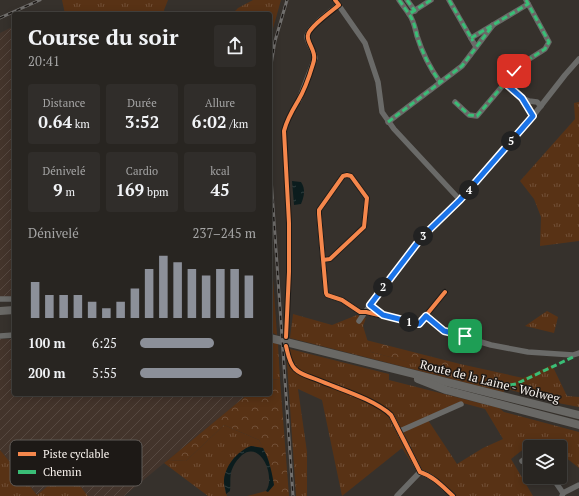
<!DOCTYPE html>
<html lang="fr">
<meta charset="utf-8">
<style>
:root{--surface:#282521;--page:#302d2a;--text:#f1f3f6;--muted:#a5a5a5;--line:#44423f;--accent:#8c9099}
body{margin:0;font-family:"PT Serif",serif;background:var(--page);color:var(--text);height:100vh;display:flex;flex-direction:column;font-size:15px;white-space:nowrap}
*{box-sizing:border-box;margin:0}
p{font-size:13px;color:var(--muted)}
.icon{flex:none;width:22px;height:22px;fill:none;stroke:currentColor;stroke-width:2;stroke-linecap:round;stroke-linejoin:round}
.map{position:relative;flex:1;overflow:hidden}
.panel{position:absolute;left:12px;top:12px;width:260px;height:384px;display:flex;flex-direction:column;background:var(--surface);border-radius:4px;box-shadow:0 2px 10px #0003,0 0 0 1px var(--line)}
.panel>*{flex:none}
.controls{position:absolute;left:523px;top:440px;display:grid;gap:8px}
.controls a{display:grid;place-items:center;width:44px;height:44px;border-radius:4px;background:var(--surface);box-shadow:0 2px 10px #0003,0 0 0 1px var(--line);font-size:20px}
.pin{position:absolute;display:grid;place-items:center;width:34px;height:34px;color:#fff;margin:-17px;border-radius:8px;box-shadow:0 2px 6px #0006}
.km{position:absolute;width:20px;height:20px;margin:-10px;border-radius:50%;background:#222;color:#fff;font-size:11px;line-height:20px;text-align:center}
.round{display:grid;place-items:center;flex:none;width:42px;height:42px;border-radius:4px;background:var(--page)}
.summary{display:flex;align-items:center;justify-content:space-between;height:68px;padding:0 16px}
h1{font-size:22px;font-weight:700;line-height:30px}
.stats{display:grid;grid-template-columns:repeat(3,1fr);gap:6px;height:68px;padding:4px 16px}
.stats div{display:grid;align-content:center;border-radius:4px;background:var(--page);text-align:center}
.stats b{font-size:17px;font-weight:700}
.stats small{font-size:11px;font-weight:400}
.stats p{font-size:11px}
.chart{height:112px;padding:8px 16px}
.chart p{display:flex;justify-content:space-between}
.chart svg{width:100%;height:72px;margin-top:4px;stroke:var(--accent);stroke-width:6}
ul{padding:0 16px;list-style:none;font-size:13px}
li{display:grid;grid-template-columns:64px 48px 1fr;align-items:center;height:30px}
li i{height:10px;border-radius:5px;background:var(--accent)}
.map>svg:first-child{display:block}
.industrial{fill:url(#industrial-furrows)}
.grass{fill:url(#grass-tufts);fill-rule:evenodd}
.forest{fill:url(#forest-crowns)}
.water{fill:url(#water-ripples)}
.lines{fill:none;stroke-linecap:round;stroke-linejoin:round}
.minor{stroke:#6a6a68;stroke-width:5.5}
.highway{stroke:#696865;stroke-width:8}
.rail-casing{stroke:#716f6d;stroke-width:3}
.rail{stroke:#1d1916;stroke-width:1.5;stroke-dasharray:4.5;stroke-linecap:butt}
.quiet{stroke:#3abd76;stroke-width:3;stroke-dasharray:6 3;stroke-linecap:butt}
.cycleway-casing{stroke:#1d1916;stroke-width:6}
.cycleway{stroke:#f5874c;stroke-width:4}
.route-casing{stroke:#fff;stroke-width:8}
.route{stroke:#1a73e8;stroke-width:5}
.labels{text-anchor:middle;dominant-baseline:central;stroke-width:3;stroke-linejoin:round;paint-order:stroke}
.street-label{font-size:12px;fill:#f8f2ed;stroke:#1d1916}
.key{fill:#1d1916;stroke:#5f5a56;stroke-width:1}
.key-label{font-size:11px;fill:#f8f2ed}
</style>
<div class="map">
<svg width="579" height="496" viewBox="0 0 579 496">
<defs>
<pattern id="industrial-furrows" width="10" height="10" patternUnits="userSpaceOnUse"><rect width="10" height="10" fill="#43342b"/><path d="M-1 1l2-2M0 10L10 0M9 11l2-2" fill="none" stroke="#564840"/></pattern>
<pattern id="grass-tufts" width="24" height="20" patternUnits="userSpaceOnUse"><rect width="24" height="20" fill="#583215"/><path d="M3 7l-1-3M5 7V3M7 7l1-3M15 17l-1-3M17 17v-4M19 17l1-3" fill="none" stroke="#715037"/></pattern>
<pattern id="forest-crowns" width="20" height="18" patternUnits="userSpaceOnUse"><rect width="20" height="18" fill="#583215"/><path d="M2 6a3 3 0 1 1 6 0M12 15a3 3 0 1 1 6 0" fill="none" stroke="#715037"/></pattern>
<pattern id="water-ripples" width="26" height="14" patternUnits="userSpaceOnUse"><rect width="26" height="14" fill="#0b1c1d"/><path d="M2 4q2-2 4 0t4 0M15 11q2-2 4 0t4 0" fill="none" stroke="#2f3d3e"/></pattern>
</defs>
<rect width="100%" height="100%" fill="#36312c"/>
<g class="industrial">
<polygon points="14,26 14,296 0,297 0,33"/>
<polygon points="0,339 14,339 14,394 248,394 124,496 88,496 67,471 37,495 0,450"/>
</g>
<g class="grass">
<polygon points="62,0 168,0 164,10 165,14 65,14"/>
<polygon points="253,0 281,0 270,39 270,14 232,14 238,8"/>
<polygon points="579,102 579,241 540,246 541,217 534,199 520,181 575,119 574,103"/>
<polygon points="270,235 277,335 270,332"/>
<polygon points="547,311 558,317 554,333 525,326"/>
<polygon points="293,314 332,325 357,315 366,318 363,326 371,352 457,374 460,364 523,378 552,365 567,396 579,397 579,407 558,403 507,389 503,392 290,338"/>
<polygon points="270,342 278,344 280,379 270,380"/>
<path d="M286 348 389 374V380L499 408 504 412 579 432V468L560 453V447H550L535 440 511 459 533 496H451L442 487 416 470 402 448 342 496 322 400 298 389 307 452V496H296ZM459 402 485 409 503 439 483 448 457 464 426 417Z"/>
<path d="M224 425 259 440 263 448 251 446C235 460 217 471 227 496H208L164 463 168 460 186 461Z"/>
<polygon points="0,450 37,495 67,470 88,496 0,496"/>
</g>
<g class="forest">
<polygon points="366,340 460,364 458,375 371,352"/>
<polygon points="280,379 289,496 247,496 266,491 268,492 274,485 268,459 259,440 224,425 186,461 168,460 248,394 270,394 270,380"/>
</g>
<g class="water">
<path d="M292 181 301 182C306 189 304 197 301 204L294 205Z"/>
<path d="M251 446 263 448C269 459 272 472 274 485L268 492 266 491C276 477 261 440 242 455 239 458 235 462 233 467 229 474 231 483 230 491L226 494C226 490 224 486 224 482 224 467 237 451 251 446Z"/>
</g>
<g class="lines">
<g class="minor">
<polyline points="335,0 365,43 378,82 382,112 394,129 460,200"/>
<polyline points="399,0 409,14"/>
<polyline points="407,0 415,11"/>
<path d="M431 0 409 14C414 21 415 28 417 36 422 52 430 68 440 82"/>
<polyline points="449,0 476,47"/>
<polyline points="471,38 528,4"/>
<polyline points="522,98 505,83 520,65 545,49 549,42 526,0"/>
<path d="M299 100 315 58C314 50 308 44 307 37 306 29 332 10 339 5"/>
<polyline points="455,102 469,115 477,116 505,83"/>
<polyline points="533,116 522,98 529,101 537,102 541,106"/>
<polyline points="388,122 462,66 493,25"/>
<polyline points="323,260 330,259 364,227 367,198 351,176 347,175 343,176 319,210 319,214 326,293 327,295 342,300 360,312 366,312 417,324 419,324 445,292"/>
<polyline points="0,299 14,299"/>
<polyline points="426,316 444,331 491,345 528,352 573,355 579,353"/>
<polyline points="359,321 379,292 422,237 460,200 533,116 565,75 579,59"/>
<polyline points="0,336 14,335"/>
<path d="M391 415 420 472C433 476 443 487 453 496"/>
<polyline points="400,431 461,404"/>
<polyline points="522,461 530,455"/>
<polyline points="552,477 563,493"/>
<polyline points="397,496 420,472"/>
<polyline points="562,496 563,493 579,485"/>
</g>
<g class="highway">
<polyline points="0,311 14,310"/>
<polyline points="270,338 579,415"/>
<polyline points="418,379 446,390 579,425"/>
</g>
<defs>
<g id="rail">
<polyline points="0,18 40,0"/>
<polyline points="270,71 275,41 287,0"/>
<polyline points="270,163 293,496"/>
</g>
</defs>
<use href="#rail" class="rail-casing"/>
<use href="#rail" class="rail"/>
<g class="quiet">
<polyline points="399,0 409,14"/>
<polyline points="407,0 415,11"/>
<path d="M431 0 409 14C414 21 415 28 417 36 422 52 430 68 440 82"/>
<polyline points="449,0 473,41"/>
<polyline points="471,38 528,4"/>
<polyline points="522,98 505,83 520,65 545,49 549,42 526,0"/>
<polyline points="455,102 469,115 477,116 505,83"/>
<polyline points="388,122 462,66 493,25"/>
<polyline points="510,385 516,384 573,357 573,355"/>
</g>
<defs>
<g id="cycleway">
<polyline points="323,260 330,259 364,227 367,198 351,176 347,175 343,176 319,210 319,214 326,293 327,295 342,300 360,312 366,312 417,324 419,324 445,292"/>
<path d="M286 337 289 272V223L284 131C287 119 292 111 298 101 304 91 310 74 313 64 318 51 306 43 308 35 309 27 332 11 339 5L335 0"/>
<path d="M286 346C288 354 289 363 295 369 301 375 311 377 318 380 339 389 374 399 391 415L420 472C433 476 443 487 453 496"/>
</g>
</defs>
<use href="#cycleway" class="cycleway-casing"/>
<use href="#cycleway" class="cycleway"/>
</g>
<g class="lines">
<defs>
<polyline id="route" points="465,336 444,331 426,316 419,324 383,315 370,305 422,237 460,200 533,116 522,98 505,83 514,71"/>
</defs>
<use href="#route" class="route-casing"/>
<use href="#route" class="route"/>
</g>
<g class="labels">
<g class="street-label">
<text transform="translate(490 381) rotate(14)">Route de la Laine - Wolweg</text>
</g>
</g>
<rect x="10" y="440" width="132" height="46" rx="6" class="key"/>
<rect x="18" y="452" width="18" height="4" fill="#f5874c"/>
<rect x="18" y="470" width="18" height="4" fill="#3abd76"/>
<g class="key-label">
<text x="43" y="458">Piste cyclable</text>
<text x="43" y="476">Chemin</text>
</g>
</svg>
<div class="controls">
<a><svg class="icon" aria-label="layers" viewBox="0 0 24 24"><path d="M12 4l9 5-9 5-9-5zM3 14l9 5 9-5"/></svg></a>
</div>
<div class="pin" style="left:465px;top:336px;background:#1e9e55"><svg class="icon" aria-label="arrive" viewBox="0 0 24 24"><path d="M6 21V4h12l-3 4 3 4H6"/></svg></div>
<div class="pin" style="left:514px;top:71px;background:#d93025"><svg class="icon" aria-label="check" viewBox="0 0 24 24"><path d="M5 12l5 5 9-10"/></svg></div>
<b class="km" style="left:409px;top:322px">1</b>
<b class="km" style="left:383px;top:287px">2</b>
<b class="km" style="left:423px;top:236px">3</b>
<b class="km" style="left:469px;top:190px">4</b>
<b class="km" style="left:511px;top:141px">5</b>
<section class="panel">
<div class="summary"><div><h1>Course du soir</h1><p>20:41</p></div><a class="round"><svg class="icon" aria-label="share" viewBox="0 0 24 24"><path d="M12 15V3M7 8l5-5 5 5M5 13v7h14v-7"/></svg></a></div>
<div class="stats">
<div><p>Distance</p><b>0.64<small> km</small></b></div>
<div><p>Durée</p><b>3:52</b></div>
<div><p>Allure</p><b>6:02<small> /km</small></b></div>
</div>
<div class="stats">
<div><p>Dénivelé</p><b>9<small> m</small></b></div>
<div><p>Cardio</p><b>169<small> bpm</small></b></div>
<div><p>kcal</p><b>45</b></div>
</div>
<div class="chart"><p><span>Dénivelé</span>237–245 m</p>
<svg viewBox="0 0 160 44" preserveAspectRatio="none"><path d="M5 44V22M15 44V30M25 44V30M35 44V30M45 44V34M55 44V38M65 44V34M75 44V26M85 44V14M95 44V6M105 44V10M115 44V14M125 44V18M135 44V14M145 44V14M155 44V18"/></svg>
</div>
<ul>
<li><b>100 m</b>6:25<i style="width:64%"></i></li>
<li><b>200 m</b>5:55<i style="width:88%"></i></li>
</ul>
</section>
</div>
